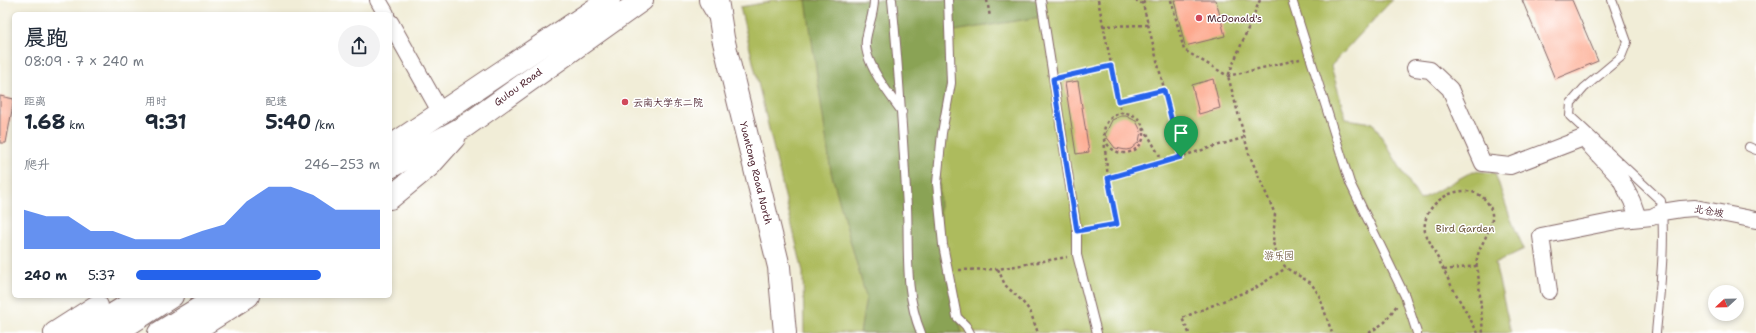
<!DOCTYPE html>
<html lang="zh">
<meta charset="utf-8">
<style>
:root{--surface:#fff;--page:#f2f2f3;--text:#1f2937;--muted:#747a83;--accent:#2563eb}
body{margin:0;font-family:"Shantell Sans","LXGW WenKai TC",sans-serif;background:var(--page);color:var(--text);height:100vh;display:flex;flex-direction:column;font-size:15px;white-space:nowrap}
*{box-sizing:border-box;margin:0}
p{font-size:13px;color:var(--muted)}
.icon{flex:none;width:22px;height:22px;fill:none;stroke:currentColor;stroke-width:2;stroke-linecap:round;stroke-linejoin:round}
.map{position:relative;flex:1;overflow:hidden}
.panel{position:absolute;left:12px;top:12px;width:380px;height:286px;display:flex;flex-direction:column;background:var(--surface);border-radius:6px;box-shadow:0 2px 6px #0003}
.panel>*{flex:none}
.needle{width:26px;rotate:248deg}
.tools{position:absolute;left:1708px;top:285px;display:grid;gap:8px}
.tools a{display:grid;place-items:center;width:36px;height:36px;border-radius:50%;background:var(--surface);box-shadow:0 2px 6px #0003;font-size:20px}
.pin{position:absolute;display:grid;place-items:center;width:34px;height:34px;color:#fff;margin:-41px -17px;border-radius:50% 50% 50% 0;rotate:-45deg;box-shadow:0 0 4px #0007}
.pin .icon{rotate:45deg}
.round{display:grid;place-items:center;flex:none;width:42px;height:42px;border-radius:21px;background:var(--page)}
.summary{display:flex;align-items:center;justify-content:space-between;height:68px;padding:0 12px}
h1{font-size:22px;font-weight:700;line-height:30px}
.metrics{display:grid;grid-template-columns:repeat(3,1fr);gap:6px;height:68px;padding:4px 12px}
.metrics div{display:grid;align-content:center}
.metrics b{font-size:20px;font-weight:700}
.metrics small{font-size:11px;font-weight:400}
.metrics p{font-size:11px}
.chart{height:112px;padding:8px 12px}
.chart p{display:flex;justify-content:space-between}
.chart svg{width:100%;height:72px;margin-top:4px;fill:var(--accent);opacity:.7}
ul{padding:0 12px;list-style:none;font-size:13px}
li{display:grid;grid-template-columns:64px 48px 1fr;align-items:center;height:30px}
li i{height:10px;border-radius:5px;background:var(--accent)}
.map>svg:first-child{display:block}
.green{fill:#adbb5d;stroke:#7c6d44}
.forest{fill:#8aa354;stroke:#6a6140}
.building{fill:#fda88d}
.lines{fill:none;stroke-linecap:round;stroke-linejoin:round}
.lane-casing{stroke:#846767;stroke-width:10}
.street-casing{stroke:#846767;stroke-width:18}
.secondary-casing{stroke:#846767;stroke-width:24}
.primary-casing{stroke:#846767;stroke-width:24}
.path{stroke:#846767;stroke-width:2.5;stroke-dasharray:3 3;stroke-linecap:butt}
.lane{stroke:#fff;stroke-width:8}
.street{stroke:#fff;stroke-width:16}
.secondary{stroke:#fff;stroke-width:22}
.primary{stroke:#fff;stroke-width:22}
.route-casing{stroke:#fff;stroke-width:8}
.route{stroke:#2563eb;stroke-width:5}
.poi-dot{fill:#d1495b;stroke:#fff;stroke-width:1.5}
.labels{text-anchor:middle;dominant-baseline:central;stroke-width:3;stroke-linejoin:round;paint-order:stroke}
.poi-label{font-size:10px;fill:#4a1f2b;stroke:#fff;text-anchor:start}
.street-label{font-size:10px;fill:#4a1f2b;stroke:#fff}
.park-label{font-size:10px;fill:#6d563c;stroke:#fff}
</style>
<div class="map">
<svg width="1756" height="333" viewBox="0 0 1756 333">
<rect width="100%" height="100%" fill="#fff"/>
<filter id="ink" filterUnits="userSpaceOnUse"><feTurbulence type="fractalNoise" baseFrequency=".025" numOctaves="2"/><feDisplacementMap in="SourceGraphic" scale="8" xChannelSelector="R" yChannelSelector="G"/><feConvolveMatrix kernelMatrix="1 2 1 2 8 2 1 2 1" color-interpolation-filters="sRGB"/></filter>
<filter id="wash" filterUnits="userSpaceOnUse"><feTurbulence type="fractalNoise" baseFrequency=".012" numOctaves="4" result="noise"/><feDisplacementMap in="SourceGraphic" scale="16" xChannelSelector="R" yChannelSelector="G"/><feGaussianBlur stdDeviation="0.9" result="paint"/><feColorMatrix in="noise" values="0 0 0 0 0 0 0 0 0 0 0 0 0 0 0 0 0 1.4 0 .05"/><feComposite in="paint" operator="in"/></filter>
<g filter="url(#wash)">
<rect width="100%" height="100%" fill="#f1edd7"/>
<polygon class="green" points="770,0 1392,0 1331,66 1346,119 1373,123 1420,200 1473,171 1495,173 1510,217 1524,249 1495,263 1511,333 804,333 803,272 740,7 769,2"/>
<polygon class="forest" points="806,0 1039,0 1041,17 948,32 948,79 938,147 941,243 962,333 860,333 866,297 831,172"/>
<g id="blocks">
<g class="building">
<polygon points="1174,0 1216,0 1225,36 1185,46"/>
<polygon points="1522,0 1572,0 1598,61 1555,79"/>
<polygon points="1213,79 1220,108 1199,114 1192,85"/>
<polygon points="1078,81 1089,152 1076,154 1065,83"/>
<polygon points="0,96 14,99 6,143 0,143"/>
<polygon points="1121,116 1126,116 1136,121 1141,131 1139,142 1131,149 1126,150 1115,148 1105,135 1112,120"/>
</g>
</g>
</g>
<g filter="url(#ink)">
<use href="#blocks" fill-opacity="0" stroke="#846767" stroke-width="1"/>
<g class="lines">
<defs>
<g id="lane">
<path d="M874 0C874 14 868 26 866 40 863 62 890 95 902 112"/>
<path d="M892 0C899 69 903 138 907 207 909 250 904 292 921 333"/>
<polyline points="948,0 951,83 942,133 937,183 943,245 957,317 966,326 970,333"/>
<polyline points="1041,0 1077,231 1077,255 1097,333"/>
<polyline points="1292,0 1350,183 1405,296 1417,333"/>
<path d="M1612 0 1627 42 1621 57 1584 88 1571 103 1570 116 1661 201C1666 244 1660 289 1656 333"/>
<polyline points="1749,147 1756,150"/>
</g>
<g id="street">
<polyline points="378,0 386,14"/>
<polyline points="390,22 441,113"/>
<polyline points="1415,68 1430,70 1450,89 1483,163 1510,166 1583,138 1620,178 1632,201 1638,218"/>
<polyline points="1549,291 1541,236 1621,220 1652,217 1662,212 1681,209 1695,208 1756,220"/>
</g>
<polyline id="secondary" points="717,0 723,38 779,267 785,333"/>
<g id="primary">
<polyline points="710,0 719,15"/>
<polyline points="390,147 609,0"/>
<polyline points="390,167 464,127 642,0"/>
<polyline points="390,198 429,166 454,138"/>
<polyline points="55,333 97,306"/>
<polyline points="83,333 143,296"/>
<polyline points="115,333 172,296"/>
<polyline points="159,333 219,296"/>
<polyline points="190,333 248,296"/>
</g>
</defs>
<use href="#lane" class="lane-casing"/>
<use href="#street" class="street-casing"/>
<use href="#secondary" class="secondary-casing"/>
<use href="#primary" class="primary-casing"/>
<g class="path">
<polyline points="987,0 990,17"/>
<polyline points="1098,0 1121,113"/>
<polyline points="1135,0 1143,4 1181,157"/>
<polyline points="1171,0 1184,50 1228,76 1300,59"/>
<polyline points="1260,0 1228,76 1249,154 1275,214 1273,243 1278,256 1286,268 1311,283 1319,295 1332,333"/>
<polyline points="1143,4 1145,0"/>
<polyline points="1103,26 1148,25"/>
<polyline points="1063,77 1111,66"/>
<polyline points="1118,101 1164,90"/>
<circle cx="1124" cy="133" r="20"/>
<polyline points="1144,128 1163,162"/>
<polyline points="1104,139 1108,178"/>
<polyline points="1087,229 1117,224 1108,178 1243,138"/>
<polyline points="998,269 1005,285 1021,300 1030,311 1038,333"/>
<polyline points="959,270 998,269 1067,257"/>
<polyline points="1444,270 1476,266"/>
<polyline points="1189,333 1182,318 1257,287 1286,268"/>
<polyline points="1369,333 1385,322 1397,305"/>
<path d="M1478 333 1451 285 1425 232C1420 200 1468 176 1487 202 1505 226 1469 247 1478 272L1483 333"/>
</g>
<use href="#lane" class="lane"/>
<use href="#street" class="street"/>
<use href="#secondary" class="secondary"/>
<use href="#primary" class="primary"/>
</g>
</g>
<g class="lines" filter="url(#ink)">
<defs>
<polygon id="route" points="1111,66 1118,101 1164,90 1181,157 1108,178 1117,224 1077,231 1053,79"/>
</defs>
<use href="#route" class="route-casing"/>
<use href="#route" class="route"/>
</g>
<g class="poi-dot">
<circle cx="1199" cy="18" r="4"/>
<circle cx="625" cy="102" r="4"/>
</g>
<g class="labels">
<g class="poi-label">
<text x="1207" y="18">McDonald's</text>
<text x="633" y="102">云南大学东二院</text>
</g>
<g class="street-label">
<text transform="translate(518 87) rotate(-36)">Gulou Road</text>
<text transform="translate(756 173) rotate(76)">Yuantong Road North</text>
<text transform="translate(1709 211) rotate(10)">北仓坡</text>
</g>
<g class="park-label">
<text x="1465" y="228">Bird Garden</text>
<text x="1279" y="255">游乐园</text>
</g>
</g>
</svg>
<div class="tools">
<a><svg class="needle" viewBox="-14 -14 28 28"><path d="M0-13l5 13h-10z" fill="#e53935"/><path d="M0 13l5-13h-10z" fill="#747a83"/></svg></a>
</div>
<div class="pin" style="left:1181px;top:157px;background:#1e9e55"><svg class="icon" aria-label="arrive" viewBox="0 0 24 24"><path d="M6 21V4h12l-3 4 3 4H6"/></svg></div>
<section class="panel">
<div class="summary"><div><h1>晨跑</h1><p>08:09 · 7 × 240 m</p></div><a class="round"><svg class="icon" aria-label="share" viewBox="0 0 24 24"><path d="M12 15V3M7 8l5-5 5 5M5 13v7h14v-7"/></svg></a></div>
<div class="metrics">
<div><p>距离</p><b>1.68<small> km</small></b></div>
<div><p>用时</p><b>9:31</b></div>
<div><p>配速</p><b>5:40<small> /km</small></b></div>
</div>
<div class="chart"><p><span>爬升</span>246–253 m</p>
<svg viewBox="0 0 160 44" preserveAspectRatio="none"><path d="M0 44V20L10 24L20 24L30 33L40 33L50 38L60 38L70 38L80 33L90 29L100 15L110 6L120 6L130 11L140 20L150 20L160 20V44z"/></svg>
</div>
<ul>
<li><b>240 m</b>5:37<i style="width:76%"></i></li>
</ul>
</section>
</div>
